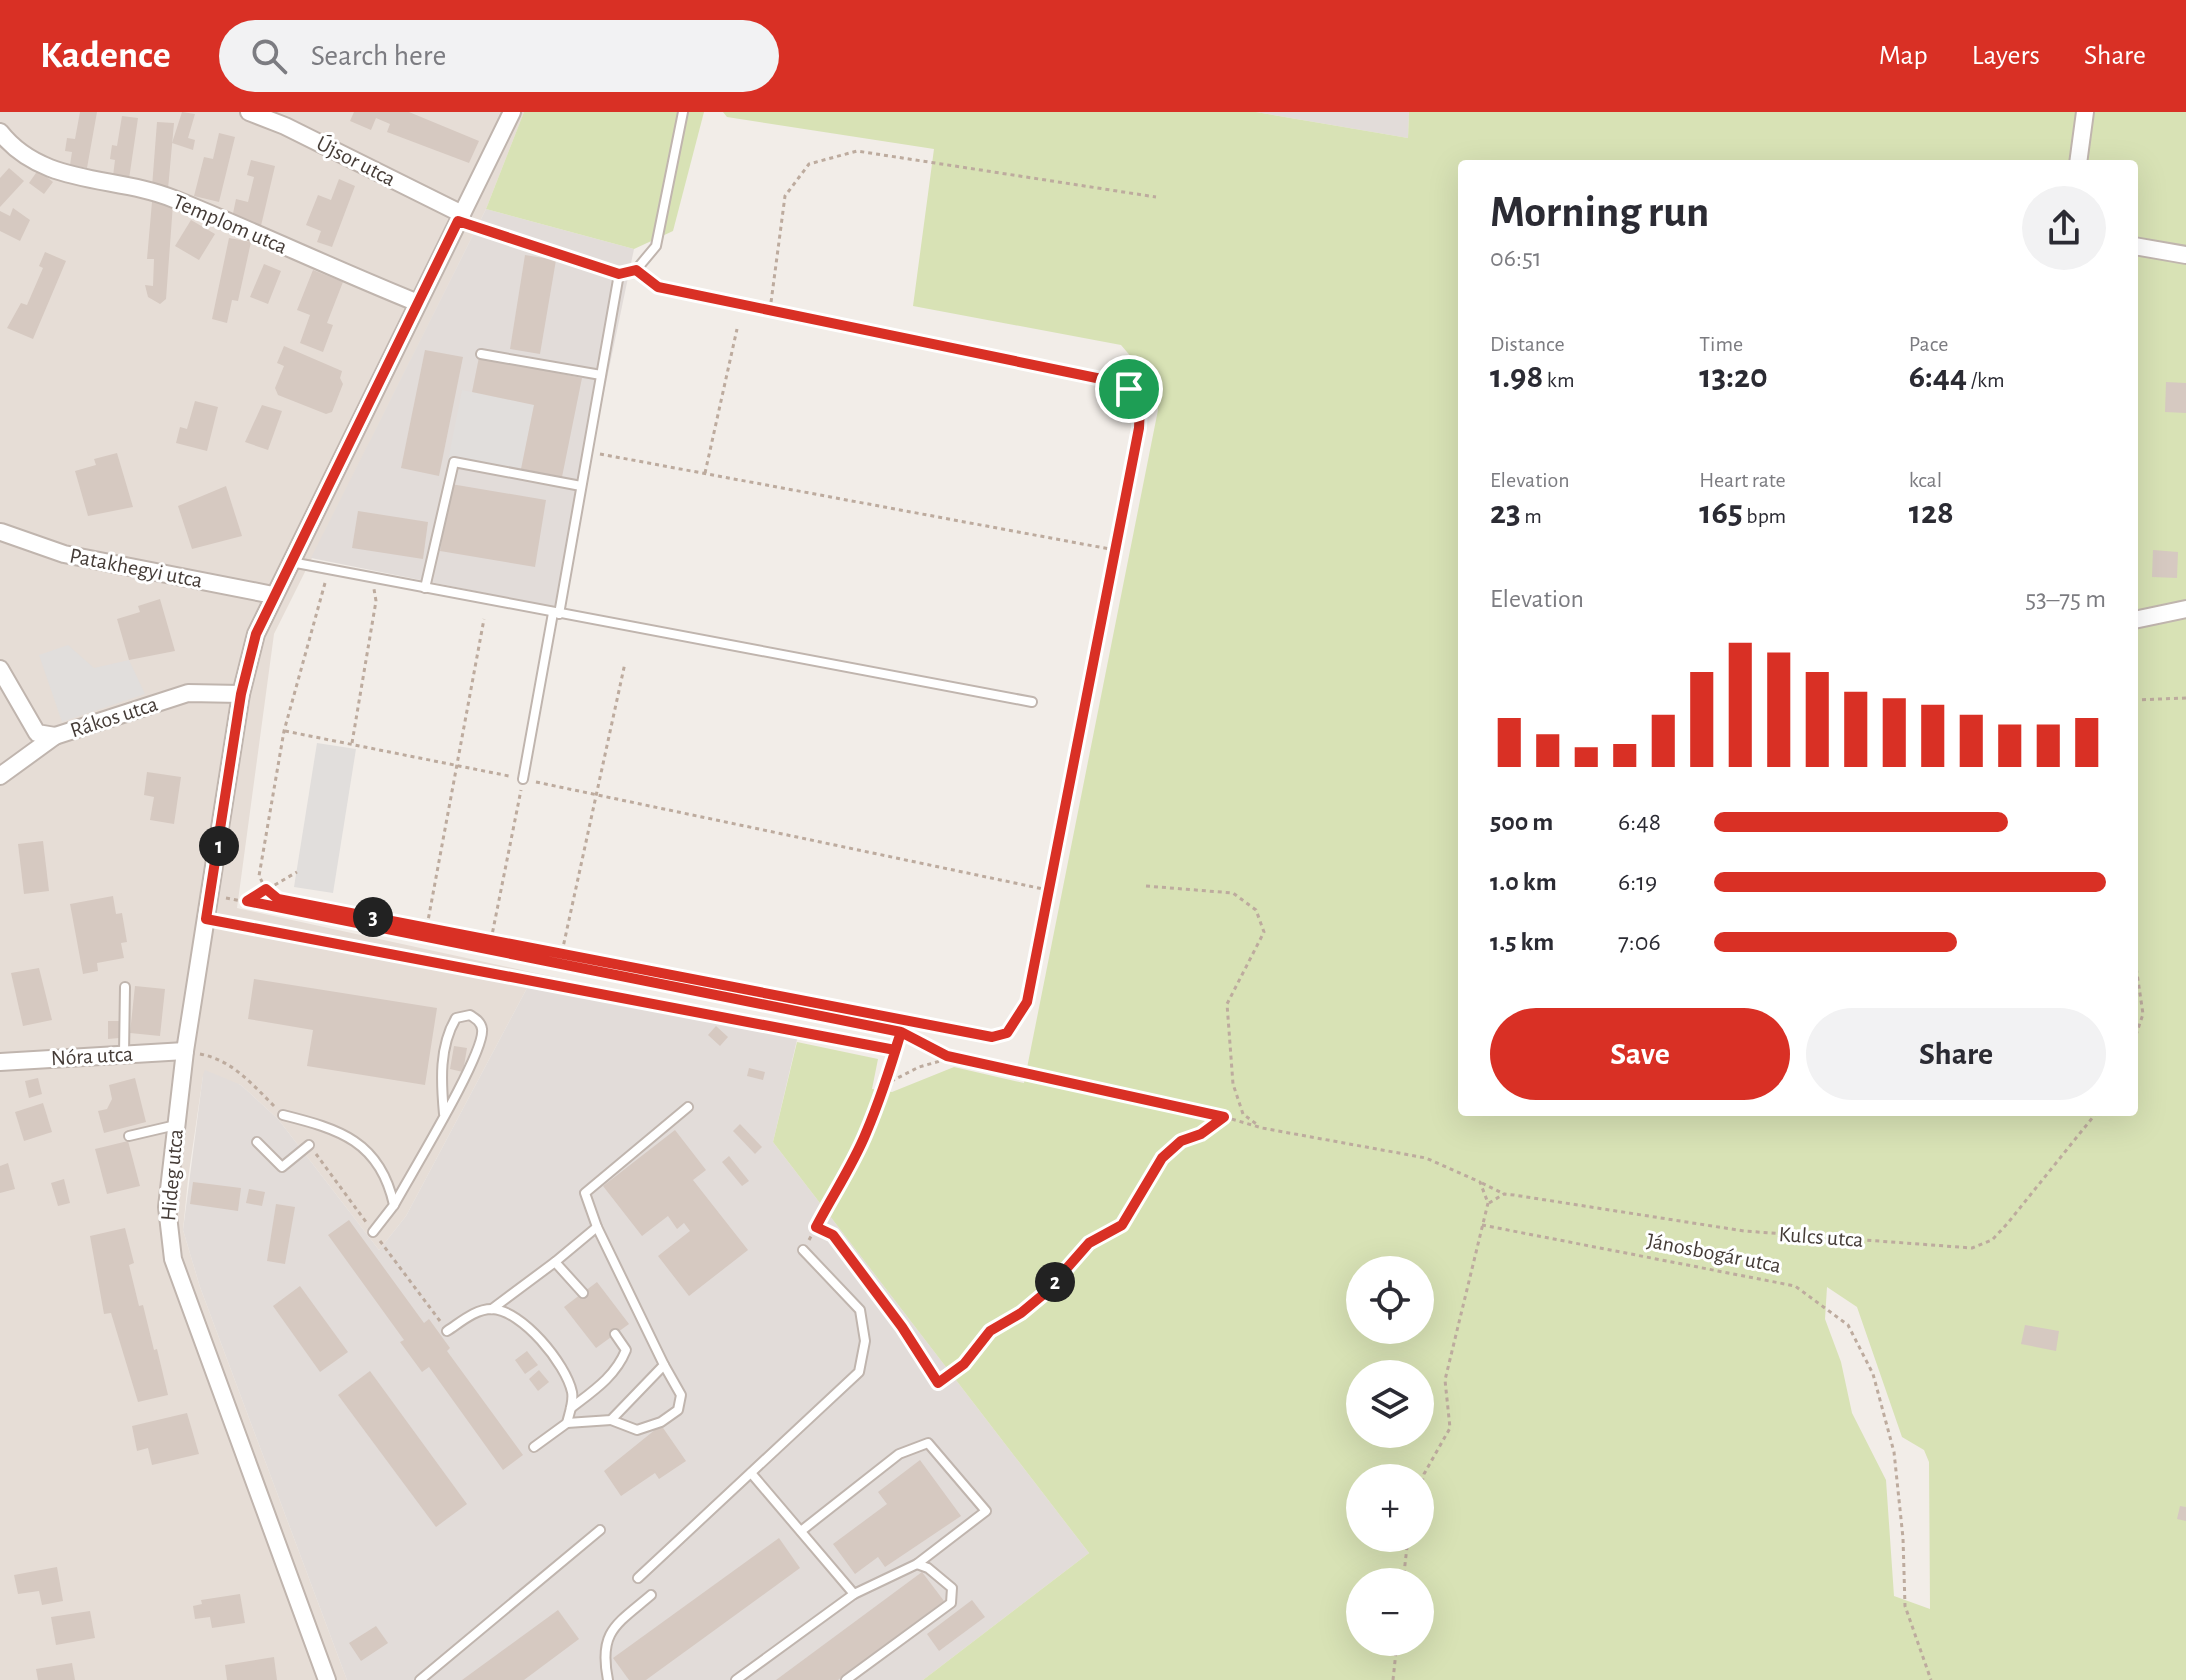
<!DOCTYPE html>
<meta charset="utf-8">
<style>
:root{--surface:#fff;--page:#f2f2f3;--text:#2b2b33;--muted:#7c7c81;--accent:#d93025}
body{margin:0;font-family:"Alegreya Sans",sans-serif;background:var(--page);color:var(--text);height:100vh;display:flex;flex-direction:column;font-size:30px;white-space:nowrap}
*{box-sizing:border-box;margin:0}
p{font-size:26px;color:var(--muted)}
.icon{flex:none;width:44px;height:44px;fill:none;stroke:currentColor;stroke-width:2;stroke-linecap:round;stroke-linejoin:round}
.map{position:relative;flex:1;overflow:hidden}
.panel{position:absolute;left:1458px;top:48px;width:680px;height:956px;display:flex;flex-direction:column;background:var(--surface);border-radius:8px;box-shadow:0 8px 32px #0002}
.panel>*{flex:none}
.tools{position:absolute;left:1346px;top:1144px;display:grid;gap:16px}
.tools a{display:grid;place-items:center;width:88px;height:88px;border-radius:50%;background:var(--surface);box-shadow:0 8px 32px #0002;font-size:40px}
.pin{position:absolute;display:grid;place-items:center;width:68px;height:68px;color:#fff;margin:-34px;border:4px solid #fff;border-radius:50%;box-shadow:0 2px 8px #0007}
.km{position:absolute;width:40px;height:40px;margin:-20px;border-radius:50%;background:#222;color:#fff;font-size:22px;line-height:40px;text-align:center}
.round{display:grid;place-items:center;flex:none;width:84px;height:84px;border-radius:42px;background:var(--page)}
.overview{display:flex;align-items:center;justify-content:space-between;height:136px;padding:0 32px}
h1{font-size:44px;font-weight:600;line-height:60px}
.stats{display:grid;grid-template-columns:repeat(3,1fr);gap:12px;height:136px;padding:8px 32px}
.stats div{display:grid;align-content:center}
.stats b{font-size:34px;font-weight:600}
.stats small{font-size:22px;font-weight:400}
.stats p{font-size:22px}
.chart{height:224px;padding:16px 32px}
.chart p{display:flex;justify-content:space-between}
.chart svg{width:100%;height:144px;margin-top:8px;stroke:var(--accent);stroke-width:6}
.action{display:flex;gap:16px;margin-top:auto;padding:16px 32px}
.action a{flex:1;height:92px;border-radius:48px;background:var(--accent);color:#fff;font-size:32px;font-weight:600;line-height:92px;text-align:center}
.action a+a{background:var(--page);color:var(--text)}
ul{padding:0 32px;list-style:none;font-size:26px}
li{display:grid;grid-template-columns:128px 96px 1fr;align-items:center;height:60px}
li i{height:20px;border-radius:10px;background:var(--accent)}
header{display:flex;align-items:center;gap:48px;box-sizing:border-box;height:112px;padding:0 40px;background:var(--accent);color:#fff}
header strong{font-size:38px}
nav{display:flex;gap:44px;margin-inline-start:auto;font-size:28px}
.search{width:560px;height:72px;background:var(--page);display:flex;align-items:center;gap:20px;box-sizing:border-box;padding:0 28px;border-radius:44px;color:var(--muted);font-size:30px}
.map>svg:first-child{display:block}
.residential{fill:#e6ddd6}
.industrial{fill:#e2dcd9}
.green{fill:#d8e2b5;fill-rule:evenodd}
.parking{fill:#e1dedc}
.building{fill:#d6c9c1}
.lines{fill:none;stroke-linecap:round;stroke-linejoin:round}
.lane-casing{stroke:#c0b5ae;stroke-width:12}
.street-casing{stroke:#c0b5ae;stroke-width:20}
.path{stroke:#bdab9e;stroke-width:3;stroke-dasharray:4 4;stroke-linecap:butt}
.lane{stroke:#fff;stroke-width:8}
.street{stroke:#fff;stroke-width:16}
.route-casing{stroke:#fff;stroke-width:16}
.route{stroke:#d93025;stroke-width:10}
.labels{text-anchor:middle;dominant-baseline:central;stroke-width:6;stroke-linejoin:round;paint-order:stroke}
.street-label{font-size:22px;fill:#453c37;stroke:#fff}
</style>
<header>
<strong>Kadence</strong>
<div class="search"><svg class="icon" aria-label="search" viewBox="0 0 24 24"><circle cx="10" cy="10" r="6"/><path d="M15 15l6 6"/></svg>Search here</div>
<nav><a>Map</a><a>Layers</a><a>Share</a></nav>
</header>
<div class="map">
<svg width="2186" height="1568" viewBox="0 0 2186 1568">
<rect width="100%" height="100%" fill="#f2ede8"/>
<polygon class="residential" points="0,0 524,0 486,97 274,522 237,796 535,861 406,1104 379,1138 278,1007 241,973 203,964 188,1067 183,1118 200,1175 347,1568 0,1568"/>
<g class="industrial">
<polygon points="1256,0 1409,0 1408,26"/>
<polygon points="486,97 634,137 559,496 311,446"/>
<polygon points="535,861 800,915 773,1030 1089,1441 923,1568 347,1568 200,1175 183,1118 203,963 205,958 241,973 278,1007 379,1138 406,1104"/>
</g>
<g class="green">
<polygon points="524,0 704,0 673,119 634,137 486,97"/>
<path d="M723 0H1256L1408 26 1409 0H2186V1568H923L1089 1441 773 1030 797 930 878 947 872 977 892 980 954 955 1024 971 1158 298 1150 267 1121 233 913 194 934 37 727 5ZM1462 52H2134V1000H1462ZM1360 1158H1420V1218H1360ZM1827 1175 1857 1195 1902 1325 1924 1338 1929 1350 1930 1497 1894 1484 1886 1368 1852 1301 1841 1250 1825 1207ZM1360 1262H1420V1322H1360ZM1360 1366H1420V1426H1360ZM1360 1470H1420V1530H1360Z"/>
</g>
<g class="parking">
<polygon points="462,278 534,293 520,363 448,349"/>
<polygon points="68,533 94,556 129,548 145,582 62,610 39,543"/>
<polygon points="317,631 356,637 333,781 294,775"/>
</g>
<g class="building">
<polygon points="80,0 97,0 87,56 70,53 72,40 65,39 67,26 75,27"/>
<polygon points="182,0 195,2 188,26 195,28 193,38 172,31"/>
<polygon points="354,0 409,0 479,29 469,51 387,20 390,12 376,6 371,18 350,9"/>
<polygon points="122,4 138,6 129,67 113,64 115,48 110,47 112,33 117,34"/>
<polygon points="157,10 174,11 168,77 152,75"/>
<polygon points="219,21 235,25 219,90 194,84 204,45 213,47"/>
<polygon points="251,48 275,54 260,118 231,111 236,87 248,90 254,65 247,63"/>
<polygon points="9,56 24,69 0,95 0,66"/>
<polygon points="38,58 53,70 44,82 29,71"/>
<polygon points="339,67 355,74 332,135 317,130 321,119 306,113 318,83 331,88"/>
<polygon points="152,90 173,92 166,187 160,192 148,185 145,173 153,174 154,147 147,147"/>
<polygon points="13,96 30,108 20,129 0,119 0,99 10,104"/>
<polygon points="191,108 215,122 199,148 175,134"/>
<polygon points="229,126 251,130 238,189 232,188 227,211 212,207"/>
<polygon points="45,140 66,149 33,227 7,216 21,191 27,193 43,156 39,154"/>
<polygon points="525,143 556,148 540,242 510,237"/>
<polygon points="264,152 281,159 268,192 250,185"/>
<polygon points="313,158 343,170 327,211 333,213 323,240 300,231 310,203 297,198"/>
<polygon points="284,234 342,259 340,266 343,272 332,300 326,302 278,283 275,276 284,254 277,251"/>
<polygon points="425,238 463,245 439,364 401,356"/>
<polygon points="479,245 582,266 562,365 521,357 534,293 472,280"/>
<polygon points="2166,270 2186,271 2186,301 2165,300"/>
<polygon points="195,289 218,295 207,339 176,331 180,315 187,317"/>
<polygon points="262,293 282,299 268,338 245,330"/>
<polygon points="117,341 133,395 88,404 75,359 96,353 94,347"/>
<polygon points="451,372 546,388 535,455 440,439"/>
<polygon points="226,374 242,424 192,437 178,394"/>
<polygon points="358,399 428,410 423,447 352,436"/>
<polygon points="2153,438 2178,440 2177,466 2152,465"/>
<polygon points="160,487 175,539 129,548 117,507 140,500 138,494"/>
<polygon points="147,660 181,665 174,712 150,708 154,685 144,683"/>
<polygon points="43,729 49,779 24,782 18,732"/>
<polygon points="113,784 116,802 122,801 127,830 121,831 124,846 97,851 98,859 83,862 70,792"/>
<polygon points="39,856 52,908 23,914 11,861"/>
<polygon points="254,867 437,896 425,973 307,954 313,918 248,907"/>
<polygon points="135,874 165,877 160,924 130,921"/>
<polygon points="108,909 119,909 119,926 108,927"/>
<polygon points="716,914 728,925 720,934 708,923"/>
<polygon points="454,934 467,936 463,960 450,957"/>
<polygon points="749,956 765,960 763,968 747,964"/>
<polygon points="38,966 42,982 29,986 25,969"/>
<polygon points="135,966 146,1010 104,1021 98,999 107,997 112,987 109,973"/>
<polygon points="43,991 52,1020 24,1029 15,1000"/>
<polygon points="740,1012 762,1035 755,1042 733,1019"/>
<polygon points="675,1018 706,1058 693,1068 748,1138 689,1184 658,1144 690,1119 684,1111 677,1117 668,1104 642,1124 603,1074"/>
<polygon points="128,1029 140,1074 107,1082 95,1037"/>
<polygon points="729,1044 749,1069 742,1074 722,1050"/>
<polygon points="8,1051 15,1077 0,1081 0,1054"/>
<polygon points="64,1067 70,1091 58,1094 51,1071"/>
<polygon points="193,1070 241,1076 238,1099 190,1092"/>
<polygon points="249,1077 265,1080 262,1094 246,1091"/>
<polygon points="276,1092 295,1095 285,1152 267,1149"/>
<polygon points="349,1108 424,1211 429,1207 450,1236 447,1239 523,1343 503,1358 429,1255 422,1260 400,1230 404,1228 328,1123"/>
<polygon points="125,1116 134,1151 129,1153 139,1194 143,1193 154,1238 157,1237 168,1283 138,1290 111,1201 104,1202 90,1124"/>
<polygon points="597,1170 629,1212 596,1236 564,1195"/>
<polygon points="300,1174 348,1240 320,1260 273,1194"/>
<polygon points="2025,1213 2059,1219 2056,1239 2021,1232"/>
<polygon points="527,1239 538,1253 525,1262 515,1248"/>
<polygon points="539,1258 549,1270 538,1279 529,1267"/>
<polygon points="370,1259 467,1392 436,1415 338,1283"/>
<polygon points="187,1301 199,1342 152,1353 148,1336 137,1339 132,1314"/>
<polygon points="661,1313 686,1349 659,1367 655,1361 621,1384 604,1359"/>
<polygon points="920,1348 961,1404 885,1455 878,1445 855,1462 833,1432 887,1392 878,1380"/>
<polygon points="2180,1394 2186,1395 2186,1409 2177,1407"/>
<polygon points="779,1426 800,1456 646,1568 629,1568 613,1546"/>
<polygon points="57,1455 63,1489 42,1493 39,1479 18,1482 14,1463"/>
<polygon points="922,1460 944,1489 838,1568 776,1568"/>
<polygon points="240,1482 245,1511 212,1516 210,1505 195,1507 193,1494 202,1492 201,1488"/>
<polygon points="972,1488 985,1505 939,1539 927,1522"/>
<polygon points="558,1498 579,1527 524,1568 462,1568"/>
<polygon points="90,1499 95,1526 56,1533 51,1505"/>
<polygon points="376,1514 388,1531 361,1549 349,1531"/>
<polygon points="274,1545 277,1568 227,1568 225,1553"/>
<polygon points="72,1551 75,1568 38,1568 36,1557"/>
</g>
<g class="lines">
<defs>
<g id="lane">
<polyline points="458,109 619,162 636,158 656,134 683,0"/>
<polyline points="481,242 601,263"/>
<polyline points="291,450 1032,590"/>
<polyline points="425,476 454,350 581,374"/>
<polyline points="559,502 619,162"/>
<polyline points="523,667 553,501"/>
<polyline points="124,942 125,875"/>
<path d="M283 1003C339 1017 380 1029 394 1093L373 1120"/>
<polyline points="129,1024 176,1013"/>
<polyline points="257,1030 282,1055 309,1033"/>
<path d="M394 1093C409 1065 486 940 482 917 481 910 476 907 470 903L456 906C439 935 441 969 444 1002"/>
<polyline points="555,1150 597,1115"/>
<polyline points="492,1197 555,1150 583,1181"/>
<path d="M447 1219C461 1210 475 1197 492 1197 522 1198 566 1252 572 1280 574 1290 569 1302 567 1311L534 1335"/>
<path d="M571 1296C593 1279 615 1265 626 1238L615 1222"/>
<polyline points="611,1308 637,1318 661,1310 678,1298 681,1283 664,1253"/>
<polyline points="567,1311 611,1308 664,1253 597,1115 585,1081 688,995"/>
<polyline points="751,1361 854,1482 917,1452 928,1456 952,1476 951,1491 846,1568"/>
<polyline points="801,1419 899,1342 928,1331 986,1399 917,1452"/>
<polyline points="638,1466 859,1260 865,1229 860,1198 803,1138"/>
<polyline points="420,1568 600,1418"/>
<path d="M608 1568C598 1519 617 1512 651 1483"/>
<polyline points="736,1568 854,1482"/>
</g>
<g id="street">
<polyline points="249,0 285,14 462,102"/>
<path d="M0 20C43 75 116 63 174 87 256 120 336 158 418 191"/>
<polyline points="2078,52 2085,0"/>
<polyline points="2134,134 2186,143"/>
<polyline points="1,420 64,442 273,483"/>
<polyline points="2134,508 2186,497"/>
<polyline points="0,557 37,621 55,624"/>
<polyline points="0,664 55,624 188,581 241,582"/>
<polyline points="0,950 185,939"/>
<polyline points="327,1568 173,1147 167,1095 185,939 241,582 256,522 512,0"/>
</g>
</defs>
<use href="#lane" class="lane-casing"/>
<use href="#street" class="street-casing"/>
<g class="path">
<polyline points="770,198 785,84 809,52 857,39 1156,85"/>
<polyline points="600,342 1115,438"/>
<polyline points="705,361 737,217"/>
<path d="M325 471 284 619 259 764 266 777 278 787 992 925 1007 921 1027 890 1139 316C1140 290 1135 279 1111 269L658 175 646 165"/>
<polyline points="2134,588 2186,586"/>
<polyline points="285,619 509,664"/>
<polyline points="352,631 376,489 374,477"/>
<polyline points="536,670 1048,778"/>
<polyline points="1146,774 1233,781 1256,798 1264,820 1227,892 1233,972 1243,1002 1259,1014"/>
<polyline points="226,786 901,920 947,944 1191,995 1262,1016 1426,1046 1480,1070 1488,1091"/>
<polyline points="247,789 297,760"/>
<polyline points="223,809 895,938"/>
<polyline points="427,814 484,507"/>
<polyline points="491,828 521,678"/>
<polyline points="562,840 625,551"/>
<polyline points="2134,841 2143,902 2134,929"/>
<path d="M200 942C232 948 252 972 274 994"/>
<polyline points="884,973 919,955 951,946"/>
<polyline points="316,1042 366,1110"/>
<polyline points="1482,1071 1504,1082"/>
<polyline points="1489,1091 1504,1082 1514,1083 1744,1119 1972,1136 1992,1128 2007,1112 2097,1000"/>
<polyline points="1482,1113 1795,1174 1848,1213 1873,1262 1894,1340 1903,1426 1905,1494 1931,1568"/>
<polyline points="816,1115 833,1123 902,1215 938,1271 964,1252 990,1219 1021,1201 1045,1181 1089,1131 1122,1113 1162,1046 1181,1029 1201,1022 1224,1005"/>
<polyline points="809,1128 866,1023 901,920"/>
<polyline points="380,1129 440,1209"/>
<polyline points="1420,1378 1424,1362 1450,1316 1445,1268 1488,1091"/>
<polyline points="1403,1470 1408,1426"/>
<polyline points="1393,1568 1397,1530"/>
</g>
<use href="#lane" class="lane"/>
<use href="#street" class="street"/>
</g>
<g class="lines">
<defs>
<path id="route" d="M1129 277 1111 269 658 175 636 158 619 162 458 109 256 522 241 582 206 807 895 938 901 920 947 944 1224 1005 1201 1022 1181 1029 1162 1046 1122 1113 1089 1131 1045 1181 1021 1201 990 1219 964 1252 938 1271 902 1215 833 1123 816 1115C832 1084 853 1053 866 1021 880 988 891 954 901 920L247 789 266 777 278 787 992 925 1007 921 1027 890 1139 316 1140 294 1129 277"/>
</defs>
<use href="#route" class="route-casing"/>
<use href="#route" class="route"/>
</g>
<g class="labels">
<g class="street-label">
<text transform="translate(356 49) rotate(27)">Újsor utca</text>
<text transform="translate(230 112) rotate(23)">Templom utca</text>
<text transform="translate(136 456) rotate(11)">Patakhegyi utca</text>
<text transform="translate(114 605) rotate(-18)">Rákos utca</text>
<text transform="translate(92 944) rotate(-3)">Nóra utca</text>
<text transform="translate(172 1063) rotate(-85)">Hideg utca</text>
<text transform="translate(1821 1125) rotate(4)">Kulcs utca</text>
<text transform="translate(1714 1141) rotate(11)">Jánosbogár utca</text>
</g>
</g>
</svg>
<div class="tools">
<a><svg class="icon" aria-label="locate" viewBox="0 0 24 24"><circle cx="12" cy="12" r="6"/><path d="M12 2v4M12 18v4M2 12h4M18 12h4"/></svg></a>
<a><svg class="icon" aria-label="layers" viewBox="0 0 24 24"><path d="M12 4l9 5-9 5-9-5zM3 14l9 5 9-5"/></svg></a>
<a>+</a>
<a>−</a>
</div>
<div class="pin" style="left:1129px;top:277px;background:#1e9e55"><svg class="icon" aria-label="arrive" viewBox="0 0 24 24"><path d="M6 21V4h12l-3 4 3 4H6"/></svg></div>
<b class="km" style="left:219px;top:734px">1</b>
<b class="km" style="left:1055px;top:1170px">2</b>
<b class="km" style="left:373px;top:805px">3</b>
<section class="panel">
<div class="overview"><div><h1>Morning run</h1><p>06:51</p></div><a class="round"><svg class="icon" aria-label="share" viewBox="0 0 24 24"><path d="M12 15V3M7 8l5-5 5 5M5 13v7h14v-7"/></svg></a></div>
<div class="stats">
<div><p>Distance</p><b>1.98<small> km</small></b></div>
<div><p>Time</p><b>13:20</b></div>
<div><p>Pace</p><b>6:44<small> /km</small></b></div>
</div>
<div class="stats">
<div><p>Elevation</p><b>23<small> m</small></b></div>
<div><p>Heart rate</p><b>165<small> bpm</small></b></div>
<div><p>kcal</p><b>128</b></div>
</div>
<div class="chart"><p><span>Elevation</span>53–75 m</p>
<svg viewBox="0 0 160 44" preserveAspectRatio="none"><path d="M5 44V29M15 44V34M25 44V38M35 44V37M45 44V28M55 44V15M65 44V6M75 44V9M85 44V15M95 44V21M105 44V23M115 44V25M125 44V28M135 44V31M145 44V31M155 44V29"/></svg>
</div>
<ul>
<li><b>500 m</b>6:48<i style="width:75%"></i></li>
<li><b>1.0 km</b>6:19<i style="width:100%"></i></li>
<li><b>1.5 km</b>7:06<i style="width:62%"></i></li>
</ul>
<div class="action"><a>Save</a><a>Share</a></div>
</section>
</div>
